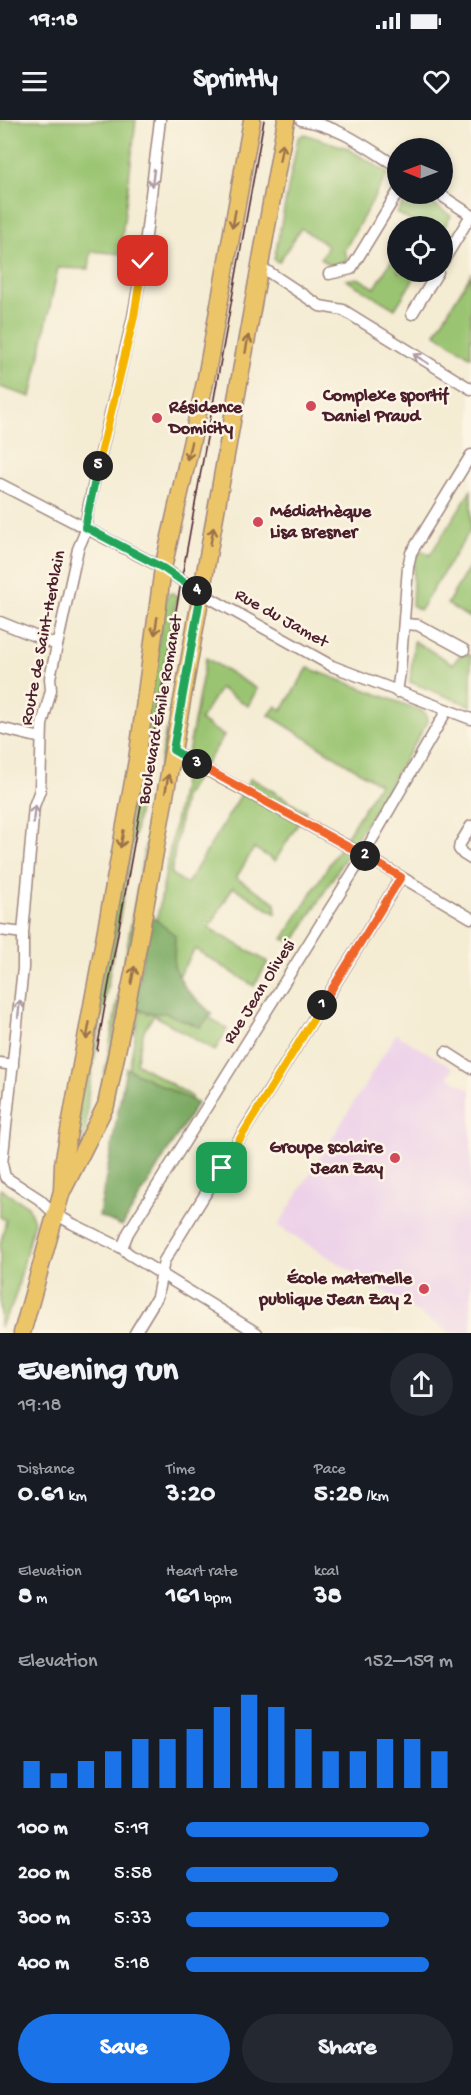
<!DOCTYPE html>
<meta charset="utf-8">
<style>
:root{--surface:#171b24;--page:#242831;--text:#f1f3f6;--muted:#9ea1a6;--accent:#1a73e8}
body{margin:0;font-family:"Gochi Hand",sans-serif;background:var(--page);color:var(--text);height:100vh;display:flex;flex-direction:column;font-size:22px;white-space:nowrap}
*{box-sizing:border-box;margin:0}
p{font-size:20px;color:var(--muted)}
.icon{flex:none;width:33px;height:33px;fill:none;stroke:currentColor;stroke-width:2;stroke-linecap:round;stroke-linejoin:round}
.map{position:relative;height:1213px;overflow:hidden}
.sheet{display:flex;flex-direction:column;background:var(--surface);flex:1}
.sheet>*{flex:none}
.needle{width:39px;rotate:271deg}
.fabs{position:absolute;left:387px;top:18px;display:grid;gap:12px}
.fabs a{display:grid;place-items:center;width:66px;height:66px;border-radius:50%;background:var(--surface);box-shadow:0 3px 9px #0003;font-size:30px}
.pin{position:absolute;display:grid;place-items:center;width:51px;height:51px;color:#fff;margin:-26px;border-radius:12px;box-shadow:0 3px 9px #0006}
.km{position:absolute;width:30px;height:30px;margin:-15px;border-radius:50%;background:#222;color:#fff;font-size:16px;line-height:30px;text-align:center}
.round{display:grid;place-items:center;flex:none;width:63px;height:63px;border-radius:32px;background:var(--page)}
.headline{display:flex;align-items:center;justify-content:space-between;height:102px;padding:0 18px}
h1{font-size:33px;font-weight:700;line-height:45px}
.figures{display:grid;grid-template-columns:repeat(3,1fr);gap:9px;height:102px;padding:6px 18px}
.figures div{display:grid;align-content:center}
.figures b{font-size:26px;font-weight:700}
.figures small{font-size:16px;font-weight:400}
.figures p{font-size:16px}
.chart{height:168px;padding:12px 18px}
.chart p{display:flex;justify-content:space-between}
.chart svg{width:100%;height:108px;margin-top:6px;stroke:var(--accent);stroke-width:6}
.button{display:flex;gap:12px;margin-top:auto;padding:12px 18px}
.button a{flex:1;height:69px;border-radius:36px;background:var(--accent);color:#fff;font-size:24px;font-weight:700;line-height:69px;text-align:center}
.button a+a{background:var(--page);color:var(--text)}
ul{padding:0 18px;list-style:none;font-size:20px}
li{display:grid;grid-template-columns:96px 72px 1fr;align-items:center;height:45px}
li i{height:15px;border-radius:8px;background:var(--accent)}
.status{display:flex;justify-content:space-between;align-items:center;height:42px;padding:0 30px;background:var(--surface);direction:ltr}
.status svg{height:16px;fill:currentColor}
header{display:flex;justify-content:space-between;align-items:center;height:78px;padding:0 18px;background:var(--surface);font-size:27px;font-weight:700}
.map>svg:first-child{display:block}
.built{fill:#edd1e9}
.green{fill:#9ac471;stroke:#72724e;stroke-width:1.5}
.forest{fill:#7baa63;stroke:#626447;stroke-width:1.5}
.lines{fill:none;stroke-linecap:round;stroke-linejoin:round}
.minor-casing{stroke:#9f867f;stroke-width:13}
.primary-casing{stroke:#9f867f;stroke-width:19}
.minor{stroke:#fff;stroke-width:10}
.primary{stroke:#edc569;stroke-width:16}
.tram{stroke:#4a1f2b;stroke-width:1.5}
.oneway{stroke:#9c724a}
.oneway2{stroke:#ae9aa0}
.split-1-casing{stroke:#fff;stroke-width:12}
.split-2-casing{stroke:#fff;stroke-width:12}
.split-3-casing{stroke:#fff;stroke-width:12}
.split-4-casing{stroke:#fff;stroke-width:12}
.split-5-casing{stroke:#fff;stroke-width:12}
.split-6-casing{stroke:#fff;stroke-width:12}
.split-1{stroke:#f5b400;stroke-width:8}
.split-2{stroke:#f0652b;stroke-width:8}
.split-3{stroke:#f0652b;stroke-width:8}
.split-4{stroke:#22a559;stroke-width:8}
.split-5{stroke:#22a559;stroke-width:8}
.split-6{stroke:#f5b400;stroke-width:8}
.poi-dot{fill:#d1495b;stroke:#fcf5e5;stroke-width:2}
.labels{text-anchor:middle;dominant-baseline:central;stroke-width:5;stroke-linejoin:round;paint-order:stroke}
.poi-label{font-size:18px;font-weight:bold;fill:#4a1f2b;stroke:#fcf5e5;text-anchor:start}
.street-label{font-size:18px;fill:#4a1f2b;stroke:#fcf5e5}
</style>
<div class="status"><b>19:18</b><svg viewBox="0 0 49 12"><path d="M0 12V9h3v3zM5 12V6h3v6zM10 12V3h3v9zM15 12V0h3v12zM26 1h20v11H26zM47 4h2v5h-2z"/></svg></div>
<header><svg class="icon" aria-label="menu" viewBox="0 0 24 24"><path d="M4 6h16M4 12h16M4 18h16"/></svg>Sprintly<svg class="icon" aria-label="heart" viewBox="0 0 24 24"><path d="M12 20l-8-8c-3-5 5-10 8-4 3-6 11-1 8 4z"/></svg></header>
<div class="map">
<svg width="471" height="1213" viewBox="0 0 471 1213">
<rect width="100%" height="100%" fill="#fcf5e5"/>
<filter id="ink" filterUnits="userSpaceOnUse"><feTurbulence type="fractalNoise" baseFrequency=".0167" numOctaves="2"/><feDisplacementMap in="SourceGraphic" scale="12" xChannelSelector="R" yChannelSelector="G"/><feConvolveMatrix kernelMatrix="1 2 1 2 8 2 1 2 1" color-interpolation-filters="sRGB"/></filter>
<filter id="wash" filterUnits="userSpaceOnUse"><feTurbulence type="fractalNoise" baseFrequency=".008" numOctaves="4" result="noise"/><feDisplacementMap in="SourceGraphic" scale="24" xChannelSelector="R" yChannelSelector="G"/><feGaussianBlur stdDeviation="1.35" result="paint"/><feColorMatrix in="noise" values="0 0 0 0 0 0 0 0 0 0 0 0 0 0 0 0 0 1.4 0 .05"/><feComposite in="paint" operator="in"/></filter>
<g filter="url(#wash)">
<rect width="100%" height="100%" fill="#f4ecd3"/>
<polygon class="built" points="396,914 453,948 448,956 471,970 471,1213 451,1213 278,1106"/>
<g class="green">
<polygon points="0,0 136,0 120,134 91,131 89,149 58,148 31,277 0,267"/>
<polygon points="304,14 347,28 388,53 344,131 349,141 329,145 321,138 328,126 301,108 279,142 274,140 298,18"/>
<polygon points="409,74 419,74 451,96 443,110 442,106 412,106 414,103 397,93"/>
<polygon points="397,131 398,152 418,152 395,189 346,160 358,158 375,168"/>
<polygon points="471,154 471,237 435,213"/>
<polygon points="471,370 471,409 420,490 412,485 414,442 421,430 430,435"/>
<polygon points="471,444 471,499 447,484"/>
<polygon points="173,473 177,476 88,974 86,1014 71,1038 166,477 168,474"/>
<polygon points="414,521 453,544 460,535 471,535 471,586 410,562"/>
<polygon points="206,538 257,569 248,586 220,568 200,600 224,616 184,677 171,754 187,764 251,658 306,691 275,741 254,728 236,758 275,782 276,794 233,767 209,808 268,842 254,866 195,829 169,871 227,909 215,931 154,895 144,910 136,943 191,976 192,982 123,980"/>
<polygon points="308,548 422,591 426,594 427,603 294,822 283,819 379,664 269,595 276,586 282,590"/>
<polygon points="166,609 167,619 107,960 101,973"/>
<polygon points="0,1069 28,1086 34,1101 17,1170 12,1186 0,1206 0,1126 6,1100 0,1097"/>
</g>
<g class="forest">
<polygon points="150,795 175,815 174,847 186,869 212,894 200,907 165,893 147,893 134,887"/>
<polygon points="126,948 197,983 122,1106 99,1096"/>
</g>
</g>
<g filter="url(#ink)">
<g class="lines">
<defs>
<g id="minor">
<path d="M301 0C339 6 366 27 398 47"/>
<polyline points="439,74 471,95"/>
<polyline points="442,143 471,95"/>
<polyline points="261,147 320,186 343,190 471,269"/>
<polyline points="329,154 351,149 398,72"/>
<polyline points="412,194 438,152"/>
<polyline points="0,364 163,448 201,473 332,546 471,599"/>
<polyline points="0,502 57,525"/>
<polyline points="404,504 418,505 464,530"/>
<polyline points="397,572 400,552 408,447 411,433 471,335"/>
<polyline points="0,608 41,618"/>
<polyline points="173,630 219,657 364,735 471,798"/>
<polyline points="471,706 460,724 459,729 463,734 471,739"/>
<polyline points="0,810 23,813"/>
<polyline points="446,932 471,948"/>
<polyline points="0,943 13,945"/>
<polyline points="122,1128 73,1104 55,1094 39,1079 5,1057 2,1044 23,848 23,813 34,686 40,670 42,605 51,570 50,558 78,429 84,415 89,384 133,197 143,141 160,0"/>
<polyline points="135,1213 157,1177 164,1141 401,757"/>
<polyline points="257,1213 129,1134 122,1128 128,1113 355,749 447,590"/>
</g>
<g id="primary">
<polyline points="64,1068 106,985 134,849 286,0"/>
<polyline points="22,1213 62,1071 63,1044 137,640 163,448 206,258 252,0"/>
</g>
</defs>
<use href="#minor" class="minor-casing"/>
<use href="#primary" class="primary-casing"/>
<use href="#minor" class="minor"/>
<use href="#primary" class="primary"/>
<polyline class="tram" points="97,930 264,0"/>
</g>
<defs><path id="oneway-shaft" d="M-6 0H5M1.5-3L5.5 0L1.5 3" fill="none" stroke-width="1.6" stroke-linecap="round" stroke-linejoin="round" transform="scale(1.5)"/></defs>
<g class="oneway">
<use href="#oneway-shaft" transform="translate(281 32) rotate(-80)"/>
<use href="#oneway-shaft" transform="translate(234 99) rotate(100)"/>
<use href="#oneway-shaft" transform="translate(247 224) rotate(-80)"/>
<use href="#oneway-shaft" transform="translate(189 331) rotate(103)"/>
<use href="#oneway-shaft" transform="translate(212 416) rotate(-80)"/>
<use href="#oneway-shaft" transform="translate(156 506) rotate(98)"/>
<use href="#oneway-shaft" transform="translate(167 663) rotate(-80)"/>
<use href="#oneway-shaft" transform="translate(122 719) rotate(100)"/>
<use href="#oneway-shaft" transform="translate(133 855) rotate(-79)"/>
<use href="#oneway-shaft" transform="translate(88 911) rotate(100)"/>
</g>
<g class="oneway2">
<use href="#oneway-shaft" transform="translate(153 58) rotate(97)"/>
<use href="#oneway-shaft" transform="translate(421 239) rotate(-148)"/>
<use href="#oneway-shaft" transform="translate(34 694) rotate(-84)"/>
<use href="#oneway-shaft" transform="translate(19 889) rotate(-84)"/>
</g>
</g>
<g class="lines" filter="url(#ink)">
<defs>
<polyline id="split-1" points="222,1048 322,885"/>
<polyline id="split-2" points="322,885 401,757 365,736"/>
<polyline id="split-3" points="197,644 365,736"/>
<polyline id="split-4" points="197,644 173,630 201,473 197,471"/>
<polyline id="split-5" points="98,346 85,407 163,448 197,471"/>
<polyline id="split-6" points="98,346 134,197 143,141"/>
</defs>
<use href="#split-1" class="split-1-casing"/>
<use href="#split-2" class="split-2-casing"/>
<use href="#split-3" class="split-3-casing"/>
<use href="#split-4" class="split-4-casing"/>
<use href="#split-5" class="split-5-casing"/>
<use href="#split-6" class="split-6-casing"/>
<use href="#split-1" class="split-1"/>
<use href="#split-2" class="split-2"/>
<use href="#split-3" class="split-3"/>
<use href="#split-4" class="split-4"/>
<use href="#split-5" class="split-5"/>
<use href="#split-6" class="split-6"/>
</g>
<g class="poi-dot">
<circle cx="311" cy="286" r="6"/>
<circle cx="157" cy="298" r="6"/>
<circle cx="258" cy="402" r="6"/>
<circle cx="395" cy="1038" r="6"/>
<circle cx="424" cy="1169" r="6"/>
</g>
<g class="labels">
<g class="poi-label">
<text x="323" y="276">Complexe sportif<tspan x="323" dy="21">Daniel Praud</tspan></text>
<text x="169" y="288">Résidence<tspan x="169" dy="21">Domicity</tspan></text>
<text x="270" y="392">Médiathèque<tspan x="270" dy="21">Lisa Bresner</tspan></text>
<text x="383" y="1028" text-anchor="end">Groupe scolaire<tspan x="383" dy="21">Jean Zay</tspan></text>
<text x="412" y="1159" text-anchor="end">École maternelle<tspan x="412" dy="21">publique Jean Zay 2</tspan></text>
</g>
<g class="street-label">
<text transform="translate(281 499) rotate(29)">Rue du Jamet</text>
<text transform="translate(44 518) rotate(-79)">Route de Saint-Herblain</text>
<text transform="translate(161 590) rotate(-80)">Boulevard Émile Romanet</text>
<text transform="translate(260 872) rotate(-58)">Rue Jean Olivesi</text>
</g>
</g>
</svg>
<div class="fabs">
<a><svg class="needle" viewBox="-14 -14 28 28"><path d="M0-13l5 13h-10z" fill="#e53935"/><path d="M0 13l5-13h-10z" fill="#9ea1a6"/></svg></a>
<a><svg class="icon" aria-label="locate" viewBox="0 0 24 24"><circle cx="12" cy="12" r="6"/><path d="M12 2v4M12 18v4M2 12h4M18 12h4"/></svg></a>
</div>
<div class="pin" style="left:222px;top:1048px;background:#1e9e55"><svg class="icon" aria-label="arrive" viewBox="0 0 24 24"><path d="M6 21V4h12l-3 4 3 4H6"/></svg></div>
<div class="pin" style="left:143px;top:141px;background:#d93025"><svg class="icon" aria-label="check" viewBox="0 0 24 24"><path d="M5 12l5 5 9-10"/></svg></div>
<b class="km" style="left:322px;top:885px">1</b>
<b class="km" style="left:365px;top:736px">2</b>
<b class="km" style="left:197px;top:644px">3</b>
<b class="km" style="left:197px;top:471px">4</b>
<b class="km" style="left:98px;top:346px">5</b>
</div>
<section class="sheet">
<div class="headline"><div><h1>Evening run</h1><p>19:18</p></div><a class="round"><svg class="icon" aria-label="share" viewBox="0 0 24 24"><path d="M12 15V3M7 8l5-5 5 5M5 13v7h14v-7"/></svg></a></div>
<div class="figures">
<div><p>Distance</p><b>0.61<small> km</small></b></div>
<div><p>Time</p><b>3:20</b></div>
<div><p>Pace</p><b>5:28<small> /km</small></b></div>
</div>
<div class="figures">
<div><p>Elevation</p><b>8<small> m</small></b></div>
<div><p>Heart rate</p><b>161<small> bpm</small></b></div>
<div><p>kcal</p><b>38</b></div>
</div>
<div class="chart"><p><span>Elevation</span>152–159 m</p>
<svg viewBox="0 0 160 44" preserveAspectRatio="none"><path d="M5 44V33M15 44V38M25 44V33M35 44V29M45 44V24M55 44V24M65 44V20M75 44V11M85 44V6M95 44V11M105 44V20M115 44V29M125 44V29M135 44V24M145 44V24M155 44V29"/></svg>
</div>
<ul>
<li><b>100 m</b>5:19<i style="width:91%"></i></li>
<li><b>200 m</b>5:58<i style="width:57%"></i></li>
<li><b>300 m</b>5:33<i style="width:76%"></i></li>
<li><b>400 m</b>5:18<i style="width:91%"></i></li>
</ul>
<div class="button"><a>Save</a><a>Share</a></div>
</section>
